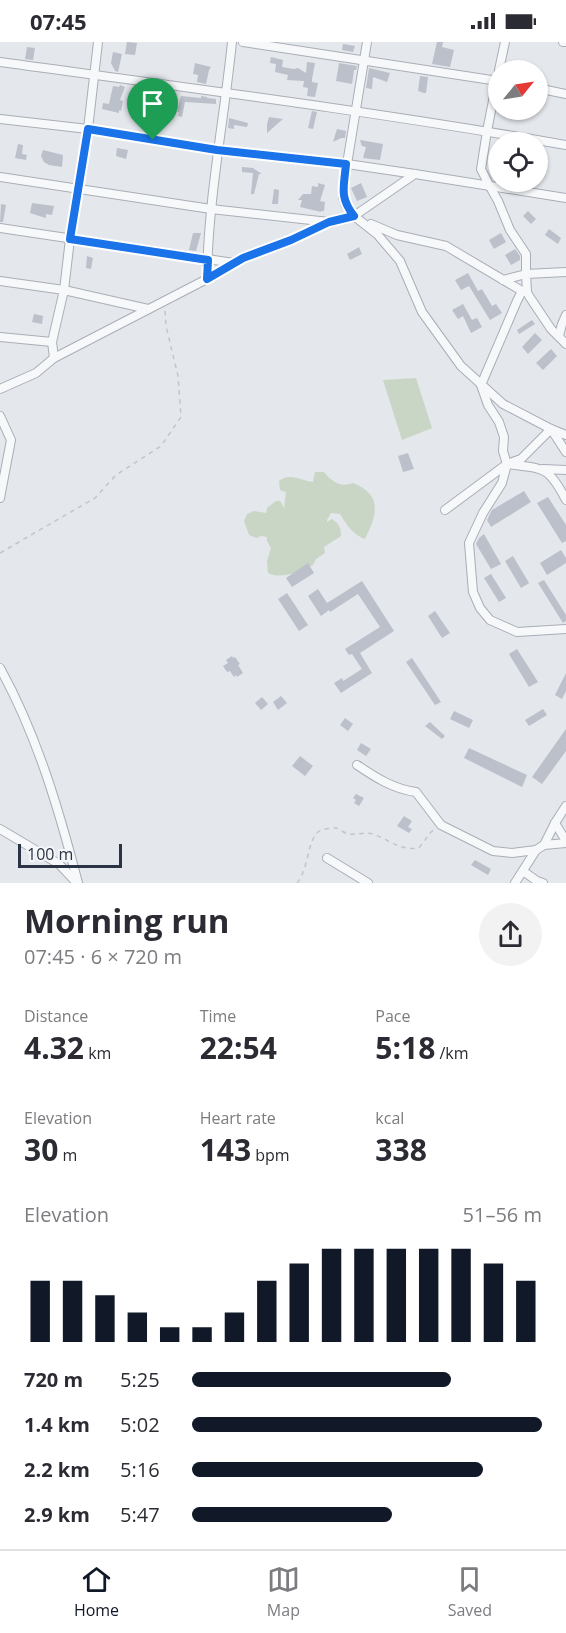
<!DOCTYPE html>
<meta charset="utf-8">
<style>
:root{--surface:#fff;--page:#f2f2f3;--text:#2b2b33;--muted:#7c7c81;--line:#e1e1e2;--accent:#111827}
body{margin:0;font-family:"Open Sans",sans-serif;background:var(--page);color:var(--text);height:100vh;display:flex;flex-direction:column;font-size:22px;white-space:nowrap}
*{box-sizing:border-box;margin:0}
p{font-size:20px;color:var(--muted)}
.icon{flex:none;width:33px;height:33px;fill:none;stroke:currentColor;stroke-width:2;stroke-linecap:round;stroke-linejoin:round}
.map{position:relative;height:841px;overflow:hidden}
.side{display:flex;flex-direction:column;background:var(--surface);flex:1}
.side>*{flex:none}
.needle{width:39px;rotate:60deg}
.fabs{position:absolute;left:488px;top:18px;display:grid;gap:12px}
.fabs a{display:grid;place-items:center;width:60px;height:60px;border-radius:50%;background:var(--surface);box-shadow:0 2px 4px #0004;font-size:30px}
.scale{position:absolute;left:18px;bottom:15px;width:104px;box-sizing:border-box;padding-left:6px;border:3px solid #2b3445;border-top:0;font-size:16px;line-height:21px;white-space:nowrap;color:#2b3445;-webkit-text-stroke:4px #f4f6f9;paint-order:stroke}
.pin{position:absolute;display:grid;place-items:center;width:51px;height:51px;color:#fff;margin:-62px -26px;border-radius:50% 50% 50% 0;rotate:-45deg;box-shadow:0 0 6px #0007}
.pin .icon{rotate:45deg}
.round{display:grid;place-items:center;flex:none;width:63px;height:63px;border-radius:32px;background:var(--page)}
.headline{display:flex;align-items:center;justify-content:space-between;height:102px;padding:0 24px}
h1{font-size:33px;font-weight:700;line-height:45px}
.figures{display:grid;grid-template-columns:repeat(3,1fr);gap:9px;height:102px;padding:6px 24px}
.figures div{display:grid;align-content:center}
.figures b{font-size:30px;font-weight:700}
.figures small{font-size:16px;font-weight:400}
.figures p{font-size:16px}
.chart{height:168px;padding:12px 24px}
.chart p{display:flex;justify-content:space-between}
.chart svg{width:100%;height:108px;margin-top:6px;stroke:var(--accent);stroke-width:6}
ul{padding:0 24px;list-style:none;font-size:20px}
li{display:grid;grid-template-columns:96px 72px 1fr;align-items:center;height:45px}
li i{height:15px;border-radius:8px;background:var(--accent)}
.status{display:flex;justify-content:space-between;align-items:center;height:42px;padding:0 30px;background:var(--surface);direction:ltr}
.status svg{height:16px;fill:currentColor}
.dock{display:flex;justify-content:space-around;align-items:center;height:84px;border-top:2px solid var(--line);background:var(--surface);font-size:16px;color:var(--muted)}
.dock a{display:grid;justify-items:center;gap:3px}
.dock .current{color:var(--accent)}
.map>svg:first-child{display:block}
.green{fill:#c9d6c5}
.building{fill:#bbc0ca}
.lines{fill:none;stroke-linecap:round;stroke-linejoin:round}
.minor-casing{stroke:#a9aeb7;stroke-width:10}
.path{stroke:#c2c5cb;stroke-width:1.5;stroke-dasharray:4.5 4.5;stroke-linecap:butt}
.minor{stroke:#f7f8fa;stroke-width:8}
.route-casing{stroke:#fff;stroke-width:12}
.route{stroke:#1a73e8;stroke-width:8}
</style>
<div class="status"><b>07:45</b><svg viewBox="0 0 49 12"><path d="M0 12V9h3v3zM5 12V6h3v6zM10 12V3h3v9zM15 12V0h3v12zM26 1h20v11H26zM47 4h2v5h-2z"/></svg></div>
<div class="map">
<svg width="566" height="841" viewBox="0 0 566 841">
<rect width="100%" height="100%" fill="#e4e7ec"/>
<g class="green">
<polygon points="416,336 432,386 402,398 383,338"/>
<path d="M315 430H324C331 439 341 446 353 441 383 453 377 473 365 497 353 493 346 482 340 472L331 471 327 478V480L332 477C339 482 341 485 341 494L324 505 325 511 316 517 313 523C300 529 282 538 268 531L267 519 271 506 267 499V495L261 494 257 496 249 493 244 479 247 472 254 469 266 471 267 466 276 459H280L284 466 286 450 280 448 279 439C291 430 301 439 313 440Z"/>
</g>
<g class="building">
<polygon points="127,0 137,1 135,13 125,12"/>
<polygon points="437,0 443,0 442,5 454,8 450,25 432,22"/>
<polygon points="343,2 355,4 353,10 342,8"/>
<polygon points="27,5 35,6 33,18 25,17"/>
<polygon points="113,10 122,12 118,30 115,29 111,21"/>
<polygon points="271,15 283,18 282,25 294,27 298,26 306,31 307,20 315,21 312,37 312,40 318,41 315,55 307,54 308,46 303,45 304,39 287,38 288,33 275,30 276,22 270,21"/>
<polygon points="195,21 211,25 209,28 206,42 197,40 198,33 193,32"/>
<polygon points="339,21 357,24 356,28 354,28 352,42 336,39"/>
<polygon points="369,26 390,31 387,40 373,35 372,47 366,46"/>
<polygon points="420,34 428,35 426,51 424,51 418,49"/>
<polygon points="120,43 125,45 120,58 123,59 121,69 119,68 119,71 102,67 103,61 109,62 113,44 119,45"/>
<polygon points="181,54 201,56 201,54 207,55 207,56 216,57 216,62 185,60 182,75 178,74 179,70 177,70"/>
<polygon points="312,69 317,70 313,87 308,86"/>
<polygon points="269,75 283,77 267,91 267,82"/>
<polygon points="229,76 248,81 247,85 234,83 234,87 228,86"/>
<polygon points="337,87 346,89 345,96 341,96 333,100"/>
<polygon points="360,98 383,102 380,118 363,116 366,105 362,104"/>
<polygon points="18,102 23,103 22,112 27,113 26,118 15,116"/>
<polygon points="117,106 128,108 126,117 116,114"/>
<polygon points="43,108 63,113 62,125 49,123 44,120 41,114"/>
<polygon points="242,125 253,126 262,132 259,132 254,152 251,152 253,131 242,130"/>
<polygon points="318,141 325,143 320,159 325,160 324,169 321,169 321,170 300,165 302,158 298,158 303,152 311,152 312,144 318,145"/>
<polygon points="361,141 367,155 357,159 351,146"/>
<polygon points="274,147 279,148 278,162 272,162"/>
<polygon points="32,161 54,164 52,173 46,172 46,176 30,171"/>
<polygon points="1,162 6,163 3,180 0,180"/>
<polygon points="528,169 536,177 531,182 523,174"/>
<polygon points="549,187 561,196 558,202 545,193"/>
<polygon points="193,191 201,191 196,209 189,208"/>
<polygon points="501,191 506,200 494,207 489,198"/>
<polygon points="359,205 362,212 350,218 347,212"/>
<polygon points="515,207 520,214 520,218 511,223 505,213"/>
<polygon points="87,214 93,216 91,227 86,226"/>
<polygon points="468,231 478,249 482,247 492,264 496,262 502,271 490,278 469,244 461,248 455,238"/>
<polygon points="463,262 472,278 477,276 482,285 471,291 463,274 458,277 452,268"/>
<polygon points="34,272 43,274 42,282 32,280"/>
<polygon points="532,278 535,282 519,292 517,288"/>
<polygon points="535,291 542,298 528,312 522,305"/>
<polygon points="551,307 557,314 543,328 536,321"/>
<polygon points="408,411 414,427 403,430 398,414"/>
<polygon points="524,449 531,460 491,485 487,478 492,468"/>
<polygon points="548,455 566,483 566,499 562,501 537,461"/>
<polygon points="484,492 501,522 491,527 476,502 479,496"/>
<polygon points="561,508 566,516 566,521 547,533 540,521"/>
<polygon points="513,514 529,541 521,546 505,519"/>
<polygon points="308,521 314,531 292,545 286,536"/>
<polygon points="491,532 506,556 499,560 484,536"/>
<polygon points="544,538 566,573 566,579 563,581 538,541"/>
<polygon points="362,539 394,589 360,611 372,631 341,651 334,641 342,636 343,639 362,627 352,612 349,613 345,607 380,585 358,552 330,570 329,568 321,574 308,554 318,547 327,561"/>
<polygon points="287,551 308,583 299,589 278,557"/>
<polygon points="435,569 450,591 442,596 428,574"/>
<polygon points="517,607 538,640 529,645 509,612"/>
<polygon points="232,614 233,616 235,615 240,622 238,623 243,631 237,635 236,633 234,635 230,629 227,630 223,624 228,621 226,618"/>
<polygon points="412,616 441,660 435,663 406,620"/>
<polygon points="566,631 566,649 562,657 555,653"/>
<polygon points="281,654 287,661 278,668 273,660"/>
<polygon points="262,655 268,662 261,668 255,661"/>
<polygon points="543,667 547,673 529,684 525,678"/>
<polygon points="454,669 473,678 469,686 450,677"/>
<polygon points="345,676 353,682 348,689 340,683"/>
<polygon points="430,680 445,694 442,697 425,684"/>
<polygon points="566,687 566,709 542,742 532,735"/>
<polygon points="361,701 371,707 366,714 357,708"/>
<polygon points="469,706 527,733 522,745 464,716"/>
<polygon points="300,714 313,724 305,734 292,724"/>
<polygon points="356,752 364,756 359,764 354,761 356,758 353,756"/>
<polygon points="404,774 412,779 408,785 412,787 409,791 397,784"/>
<polygon points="475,818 491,827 488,833 471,823"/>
</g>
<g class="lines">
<defs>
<g id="minor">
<polyline points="243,0 498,39"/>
<polyline points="367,0 347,122 343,155 346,164 354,174 377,192 400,219 422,270 461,324 503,362 551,387 566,393"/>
<polyline points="563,0 566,0"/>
<path d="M0 20C189 46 378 70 566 103"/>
<polyline points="499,28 505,0"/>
<polyline points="498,34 487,89 481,127 489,143 498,159 510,188 526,212 526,232 503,238"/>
<polyline points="537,46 566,52"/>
<polyline points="0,77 88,87 217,108 347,122 415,132 566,156"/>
<polyline points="0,135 211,167 329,180"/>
<polyline points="371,182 397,193 446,204 522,249"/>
<polyline points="0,186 234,221"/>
<polyline points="566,230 526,232 527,250 529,254 551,287 566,302"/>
<path d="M207 237C208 157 224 79 232 0"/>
<polyline points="0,239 64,248 148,267"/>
<path d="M527 250 522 249 517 259 481 343 488 363 499 380 504 395 503 409 507 422C544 427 548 423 566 458"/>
<polyline points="559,294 562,282 566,273"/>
<polyline points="0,295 52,300"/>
<polyline points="54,316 52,300 64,248 70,197 88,87 98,0"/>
<polyline points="0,347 36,331 54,316 207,237 243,216 291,198 329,180 354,174 415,132"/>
<polyline points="0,374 11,398 0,456"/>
<polyline points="507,422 502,441 483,471 469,501 473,550 480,566 490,578 517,590 566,587"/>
<polyline points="543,427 566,428"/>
<polyline points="445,468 507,422 521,417 551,387 566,410"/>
<path d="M0 626C37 693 59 768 78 841"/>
<path d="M357 723C375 735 393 747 416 750L441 783 493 809 512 811 536 808"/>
<polyline points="555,781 566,799"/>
<polyline points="0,787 59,822 77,841"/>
<polyline points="544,803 566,801"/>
<polyline points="327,816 368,841"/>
<polyline points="523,829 537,839 543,841"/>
<polyline points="515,841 536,808 544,803 555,781 566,764"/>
</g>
</defs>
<use href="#minor" class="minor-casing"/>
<g class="path">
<polyline points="0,511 95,456 116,433 161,404 181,375 178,334 166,284 165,268"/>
<path d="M297 841C309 826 307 800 318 790 321 787 331 786 336 786 340 787 344 791 348 792 357 793 367 789 376 793 390 799 402 809 419 806L431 790 435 787"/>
</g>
<use href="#minor" class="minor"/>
</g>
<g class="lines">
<defs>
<path id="route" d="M88 87 217 108 346 122C344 145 339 155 354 174L329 180 291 198 243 216 207 237 208 218 70 197Z"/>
</defs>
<use href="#route" class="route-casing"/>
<use href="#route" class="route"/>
</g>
</svg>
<div class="fabs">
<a><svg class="needle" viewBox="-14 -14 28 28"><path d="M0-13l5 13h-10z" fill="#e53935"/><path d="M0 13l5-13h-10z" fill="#7c7c81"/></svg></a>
<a><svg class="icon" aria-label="locate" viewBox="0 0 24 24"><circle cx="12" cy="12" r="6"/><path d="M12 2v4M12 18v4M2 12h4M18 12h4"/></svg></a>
</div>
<div class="scale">100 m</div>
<div class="pin" style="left:153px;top:98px;background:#1e9e55"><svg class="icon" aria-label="arrive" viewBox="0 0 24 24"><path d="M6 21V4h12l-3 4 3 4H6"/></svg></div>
</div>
<section class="side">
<div class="headline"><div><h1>Morning run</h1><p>07:45 · 6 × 720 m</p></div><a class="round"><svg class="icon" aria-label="share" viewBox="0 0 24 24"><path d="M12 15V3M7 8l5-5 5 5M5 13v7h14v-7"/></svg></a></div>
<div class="figures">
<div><p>Distance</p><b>4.32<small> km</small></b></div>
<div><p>Time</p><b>22:54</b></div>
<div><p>Pace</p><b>5:18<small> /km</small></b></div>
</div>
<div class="figures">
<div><p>Elevation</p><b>30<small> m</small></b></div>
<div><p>Heart rate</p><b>143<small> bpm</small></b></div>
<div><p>kcal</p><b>338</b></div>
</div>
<div class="chart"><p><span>Elevation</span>51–56 m</p>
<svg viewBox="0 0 160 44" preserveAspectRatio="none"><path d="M5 44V19M15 44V19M25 44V25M35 44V32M45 44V38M55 44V38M65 44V32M75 44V19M85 44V12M95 44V6M105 44V6M115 44V6M125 44V6M135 44V6M145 44V12M155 44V19"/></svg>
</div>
<ul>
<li><b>720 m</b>5:25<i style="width:74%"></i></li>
<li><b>1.4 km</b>5:02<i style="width:100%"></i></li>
<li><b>2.2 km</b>5:16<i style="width:83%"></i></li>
<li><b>2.9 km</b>5:47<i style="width:57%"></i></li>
</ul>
</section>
<nav class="dock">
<a class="current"><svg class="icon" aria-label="home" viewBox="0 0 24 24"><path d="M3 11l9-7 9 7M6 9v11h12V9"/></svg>Home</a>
<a><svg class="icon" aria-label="map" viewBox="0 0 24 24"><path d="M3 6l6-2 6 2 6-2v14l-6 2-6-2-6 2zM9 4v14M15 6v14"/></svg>Map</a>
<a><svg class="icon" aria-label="saved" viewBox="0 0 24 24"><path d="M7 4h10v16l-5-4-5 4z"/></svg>Saved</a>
</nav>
